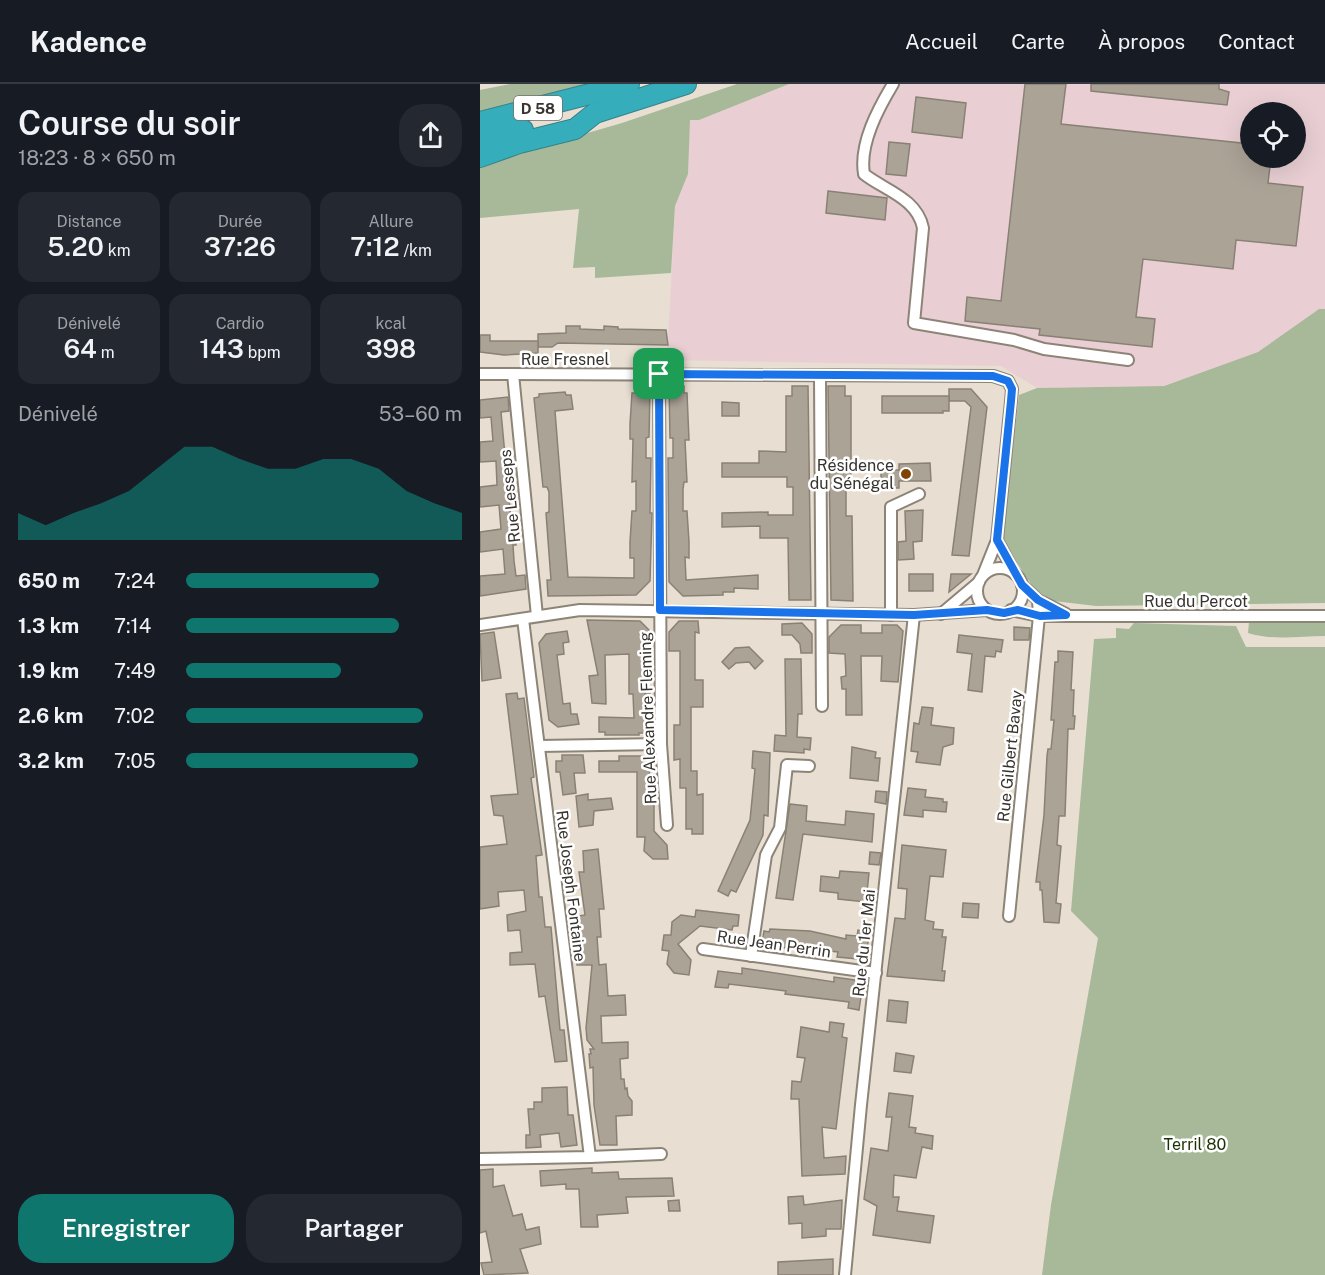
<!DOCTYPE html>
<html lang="fr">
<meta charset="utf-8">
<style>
:root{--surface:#171b24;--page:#242831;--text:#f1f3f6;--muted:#9ea1a6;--line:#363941;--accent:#0f766e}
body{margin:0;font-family:"Public Sans",sans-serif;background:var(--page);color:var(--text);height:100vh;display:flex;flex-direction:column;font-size:22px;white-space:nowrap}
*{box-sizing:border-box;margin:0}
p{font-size:20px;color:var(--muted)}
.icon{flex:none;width:33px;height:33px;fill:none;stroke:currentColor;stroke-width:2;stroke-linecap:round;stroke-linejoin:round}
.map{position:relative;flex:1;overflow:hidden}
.details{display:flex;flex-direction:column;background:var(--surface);width:480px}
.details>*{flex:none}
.buttons{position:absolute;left:760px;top:18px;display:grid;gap:12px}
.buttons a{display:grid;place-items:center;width:66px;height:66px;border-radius:50%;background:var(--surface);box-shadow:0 6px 24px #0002;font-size:30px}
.pin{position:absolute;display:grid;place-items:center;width:51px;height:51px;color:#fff;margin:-26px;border-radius:12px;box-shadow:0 3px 9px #0006}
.round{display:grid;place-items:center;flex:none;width:63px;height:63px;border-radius:24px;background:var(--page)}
.head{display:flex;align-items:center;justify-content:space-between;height:102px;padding:0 18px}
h1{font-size:33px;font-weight:600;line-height:45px}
.stats{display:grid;grid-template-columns:repeat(3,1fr);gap:9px;height:102px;padding:6px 18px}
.stats div{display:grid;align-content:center;border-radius:15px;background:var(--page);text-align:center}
.stats b{font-size:26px;font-weight:600}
.stats small{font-size:16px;font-weight:400}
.stats p{font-size:16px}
.chart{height:168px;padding:12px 18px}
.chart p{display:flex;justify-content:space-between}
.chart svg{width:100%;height:108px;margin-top:6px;fill:var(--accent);opacity:.7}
.button{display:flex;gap:12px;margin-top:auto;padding:12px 18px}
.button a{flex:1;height:69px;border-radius:24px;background:var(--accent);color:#fff;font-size:24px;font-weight:600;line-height:69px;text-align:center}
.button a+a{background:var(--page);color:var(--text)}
ul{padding:0 18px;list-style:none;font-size:20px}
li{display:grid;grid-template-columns:96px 72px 1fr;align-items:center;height:45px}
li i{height:15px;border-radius:8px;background:var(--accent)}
header{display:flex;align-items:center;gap:36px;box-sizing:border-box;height:84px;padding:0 30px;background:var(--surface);border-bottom:2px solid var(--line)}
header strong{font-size:28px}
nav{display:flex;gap:33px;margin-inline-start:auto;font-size:21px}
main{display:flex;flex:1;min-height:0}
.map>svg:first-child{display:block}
.industrial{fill:#e9cfd4;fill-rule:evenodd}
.green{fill:#a7b999}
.building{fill:#aca397;stroke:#8a8175;stroke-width:1.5}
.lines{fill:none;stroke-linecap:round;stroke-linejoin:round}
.street-casing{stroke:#8d8478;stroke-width:14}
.highway-casing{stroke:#368289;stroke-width:22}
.street{stroke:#fff;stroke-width:10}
.highway{stroke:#35adba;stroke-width:20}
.route-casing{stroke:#fff;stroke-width:12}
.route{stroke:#1a73e8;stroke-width:8}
.poi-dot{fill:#824306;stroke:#fff;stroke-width:2}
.labels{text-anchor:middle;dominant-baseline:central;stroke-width:5;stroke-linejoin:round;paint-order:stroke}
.shield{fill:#fff;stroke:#73706d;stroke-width:1.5}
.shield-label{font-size:15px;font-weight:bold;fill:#37332e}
.street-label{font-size:16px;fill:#37332e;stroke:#fff}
.poi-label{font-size:16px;fill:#37332e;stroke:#fff;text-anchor:end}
.park-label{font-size:16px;fill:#1d3202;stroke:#fff}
</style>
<header>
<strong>Kadence</strong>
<nav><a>Accueil</a><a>Carte</a><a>À propos</a><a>Contact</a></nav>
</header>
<main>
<section class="details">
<div class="head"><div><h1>Course du soir</h1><p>18:23 · 8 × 650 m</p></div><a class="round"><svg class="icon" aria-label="share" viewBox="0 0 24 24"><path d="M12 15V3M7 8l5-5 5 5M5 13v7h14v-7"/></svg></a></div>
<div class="stats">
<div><p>Distance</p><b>5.20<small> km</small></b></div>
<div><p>Durée</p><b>37:26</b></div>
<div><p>Allure</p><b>7:12<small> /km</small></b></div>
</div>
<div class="stats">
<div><p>Dénivelé</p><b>64<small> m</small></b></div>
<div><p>Cardio</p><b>143<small> bpm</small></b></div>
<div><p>kcal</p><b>398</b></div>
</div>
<div class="chart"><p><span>Dénivelé</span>53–60 m</p>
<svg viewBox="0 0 160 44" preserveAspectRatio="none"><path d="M0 44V33L10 38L20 33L30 29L40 24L50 15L60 6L70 6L80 11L90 15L100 15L110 11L120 11L130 15L140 24L150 29L160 33V44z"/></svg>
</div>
<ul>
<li><b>650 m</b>7:24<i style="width:70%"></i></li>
<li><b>1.3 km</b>7:14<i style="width:77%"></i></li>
<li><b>1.9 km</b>7:49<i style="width:56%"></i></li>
<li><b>2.6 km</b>7:02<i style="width:86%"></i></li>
<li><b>3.2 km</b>7:05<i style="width:84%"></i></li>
</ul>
<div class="button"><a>Enregistrer</a><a>Partager</a></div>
</section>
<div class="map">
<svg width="845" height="1191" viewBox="0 0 845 1191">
<rect width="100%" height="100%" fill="#e8dfd2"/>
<path class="industrial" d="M281 0H845V225H839L778 268 683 302 557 304 521 282 187 276 195 122 208 90 210 28ZM771 28H816V74H771Z"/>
<g class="green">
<polygon points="30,0 116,0 0,28 0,6"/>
<polygon points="257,0 309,0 219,36 210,36 208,90 195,122 191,189 115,194 115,183 93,184 99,125 0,134 0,80 142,39"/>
<polygon points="839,225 845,225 845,519 616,522 574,517 555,506 522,456 539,311 557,304 684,302 778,268"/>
<path d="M769 538H845V552C819 552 794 557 768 549Z"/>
<polygon points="654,539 756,542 766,563 845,563 845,1191 562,1191 571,1121 618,854 591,827 614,555 636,554 636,544 649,545"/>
</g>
<g class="building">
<polygon points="545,0 586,0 581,40 771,60 771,74 791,74 788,99 823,103 816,162 756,156 753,185 663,175 656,233 675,235 672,263 559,251 560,245 485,237 487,213 521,217"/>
<polygon points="611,0 739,0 739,5 749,8 747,21 611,7"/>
<polygon points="436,13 486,19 482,54 432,48"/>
<polygon points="409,58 430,60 426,92 406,90"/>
<polygon points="348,107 407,114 405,136 346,129"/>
<polygon points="86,242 100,242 100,245 124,246 124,242 138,243 138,245 186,246 188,261 78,259 72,263 58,263 58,250 86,249"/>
<polygon points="0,251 10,251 10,257 58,257 58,269 24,271 0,268"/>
<polygon points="156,302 170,302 169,353 166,354 166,374 171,374 170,429 172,429 170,497 156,511 68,512 67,496 71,496 66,429 69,428 69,408 67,403 63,403 54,314 59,313 59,310 85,308 86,311 91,311 93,325 75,327 88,493 154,494 154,474 150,474 150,458 152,427 156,427 156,397 152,398 153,355 150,355 150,340 152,309 156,309"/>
<polygon points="189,302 204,302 204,309 207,309 209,356 205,356 207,398 204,398 203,405 203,427 207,427 209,458 209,474 205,473 206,496 278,491 278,505 254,504 254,508 243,508 243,511 203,512 189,498 188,374 193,374 193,354 190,354"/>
<polygon points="312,302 328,302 331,516 309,516 308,454 280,454 280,442 242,443 242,429 288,428 288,431 313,431 313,403 307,403 307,393 242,393 242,379 279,379 279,367 306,368 306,312 312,312"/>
<polygon points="348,302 365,302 365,312 371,312 371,403 366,403 366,432 372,432 373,517 351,516"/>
<polygon points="469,305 491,305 507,323 489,472 472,471 491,323 485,317 469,317"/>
<polygon points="402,312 469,312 469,327 463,327 463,329 402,329"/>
<polygon points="28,313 29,327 21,328 32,447 35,447 36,461 33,461 34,477 36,492 45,491 46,505 0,512 0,492 25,490 23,465 0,468 0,448 21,445 19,421 0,423 0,403 17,401 16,377 0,378 0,358 13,357 11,333 0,334 0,316"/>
<polygon points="242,318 259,319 259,332 242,332"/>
<polygon points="450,379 451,397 419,397 419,404 401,404 401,386 419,386 419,380"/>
<polygon points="443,426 442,457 433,458 434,475 418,476 418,458 426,457 425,427"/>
<rect x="429" y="490" width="24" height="17"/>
<polygon points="471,490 491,490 469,508"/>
<polygon points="107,536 160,537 169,546 169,581 165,581 165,610 170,610 170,624 165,624 165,649 159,649 159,651 125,651 125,648 119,648 119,633 154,634 153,610 149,610 149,570 125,571 126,620 112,619 109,592 118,591"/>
<polygon points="199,537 218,537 219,549 215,548 215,596 223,596 223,623 211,623 211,687 217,687 217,711 223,710 223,750 212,750 212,745 206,745 206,704 200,704 200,675 194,676 194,641 200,641 200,567 189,567 189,548"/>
<polygon points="322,539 332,550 332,569 321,569 320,560 312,551 302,551 302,540"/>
<polygon points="361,541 381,541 381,549 402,549 402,541 417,541 423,547 418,598 401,597 402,572 381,572 382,631 366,631 366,605 362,605 361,593 366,592 365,570 349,569 349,553"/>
<polygon points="534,543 550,544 549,556 534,556"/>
<polygon points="87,547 89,558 83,559 84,570 77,571 83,620 90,619 91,630 97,630 99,640 78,643 69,636 59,559 66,550"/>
<polygon points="14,548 21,594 2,597 0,550"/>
<polygon points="479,551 523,556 521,568 516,567 515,573 505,572 502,608 488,606 492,570 477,568"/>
<polygon points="269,563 283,577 275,585 269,578 256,579 249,585 242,578 255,564"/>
<polygon points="578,567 593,568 591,606 594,606 593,632 595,632 594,645 588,645 585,732 579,732 577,761 581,762 576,819 581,820 579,839 564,838 562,806 560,806 560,798 556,798 564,731 567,672 568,665 571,665 574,636 571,636 575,578 578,578"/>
<polygon points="305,575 321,575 322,630 318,630 317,653 331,654 330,666 324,665 324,669 294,667 295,651 306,652"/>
<polygon points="37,609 38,615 44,614 54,693 51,694 62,771 56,772 59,813 62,813 65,843 71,843 80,946 84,946 87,977 75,978 65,912 59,913 55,880 30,881 30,869 42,868 40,846 28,847 27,831 46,827 44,806 18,808 19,822 0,825 0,763 27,760 23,732 14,731 11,712 38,710 26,610"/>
<polygon points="442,623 453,624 451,641 474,644 473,660 463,663 460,681 436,678 438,668 431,667 434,639 439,640"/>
<polygon points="372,663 396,668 395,674 400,674 398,697 370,694"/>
<polygon points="273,667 290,669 288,732 284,731 283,751 256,808 251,806 248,812 238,807 270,736 275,685 272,684"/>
<polygon points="82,671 103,671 105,689 94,689 96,709 83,711 80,688 76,688 76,677 82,677"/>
<polygon points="139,672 164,672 164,677 170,677 169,700 174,706 174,747 187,761 188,775 173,775 164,767 165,753 157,753 157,688 119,688 119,677 139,677"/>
<polygon points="428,704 446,706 445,713 463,715 463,718 467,718 466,728 443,726 443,733 424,731"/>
<polygon points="396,707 407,708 406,720 395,718"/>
<polygon points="108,710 108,716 131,714 133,725 114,727 113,741 99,743 96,712"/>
<polygon points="310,720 327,722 326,737 365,741 366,727 394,730 392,758 323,750 313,816 296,814"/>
<polygon points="422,761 466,766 463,793 450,792 445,836 454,838 453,845 463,846 462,853 466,853 462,887 465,887 464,897 407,892 415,834 425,835 427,805 418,804"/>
<polygon points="118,765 124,825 119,825 121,853 117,853 119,881 126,880 128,912 145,911 146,931 121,932 122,959 148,958 148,974 140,975 141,995 144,995 145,1005 147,1004 148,1012 152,1017 152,1031 136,1032 137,1061 120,1061 114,1021 113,983 110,984 109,970 111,970 110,965 114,965 107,956 106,944 112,881 97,881 94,841 99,841 99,832 105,831 99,788 104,788 103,767"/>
<polygon points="390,768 401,769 399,781 389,780"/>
<polygon points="360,787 389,789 386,818 358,815 358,809 340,807 341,792 359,794"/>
<polygon points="483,819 499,820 498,834 482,833"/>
<polygon points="216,826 259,831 258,842 253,842 252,846 220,842 198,860 211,876 209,891 194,889 187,880 189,867 182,866 184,851 191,851 192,838 201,831 215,833"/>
<polygon points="290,845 330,847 366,855 366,851 377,852 378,846 389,848 387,868 378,875 357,873 358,868 306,862 305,864 288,862 288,860 282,859 284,847 289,848"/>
<polygon points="262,884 354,898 354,893 375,896 382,906 379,926 368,924 369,918 305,910 306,907 249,900 248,904 235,903 238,887 262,890"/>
<polygon points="409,916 428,918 426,939 407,937"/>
<polygon points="350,938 364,940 362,953 367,954 356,1045 342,1043 344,1074 366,1072 365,1090 322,1092 319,1015 311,1015 312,997 321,998 325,974 317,973 321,943 349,948"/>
<polygon points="416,969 434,972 431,989 414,987"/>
<polygon points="87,1003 88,1031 93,1031 97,1061 81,1063 79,1049 60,1051 61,1063 46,1064 46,1051 50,1051 48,1025 54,1025 54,1018 62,1018 62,1004"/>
<polygon points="409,1009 433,1012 429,1043 436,1044 435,1049 453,1052 452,1065 442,1063 436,1094 414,1091 413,1113 419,1113 417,1127 454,1132 450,1159 393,1151 397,1122 384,1115 391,1064 408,1067 412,1033 406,1033"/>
<polygon points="112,1084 112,1089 138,1088 139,1095 192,1094 194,1112 146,1113 148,1129 117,1131 118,1143 101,1143 99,1105 86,1105 86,1100 61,1102 60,1087"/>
<polygon points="13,1085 13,1103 24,1101 33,1132 42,1130 46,1146 59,1143 61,1160 40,1165 48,1189 4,1191 1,1179 12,1178 6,1147 0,1149 0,1086"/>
<polygon points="323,1112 324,1121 362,1116 361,1145 346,1145 346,1152 322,1154 322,1139 309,1140 308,1113"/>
<polygon points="199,1116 200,1127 189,1127 188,1117"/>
<polygon points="353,1175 353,1191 298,1191 298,1178"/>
</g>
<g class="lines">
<defs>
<g id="street">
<path d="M413 0C398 25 379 60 384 90 404 106 437 114 443 144L434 239 534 256 564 265 648 276"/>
<polyline points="0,290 513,292 528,297 532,305 531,317 517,456 503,491"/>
<polyline points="33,290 57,532"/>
<polyline points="179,290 181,660 187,741"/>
<polyline points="340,293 342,622"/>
<polyline points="517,456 535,490"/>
<circle cx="520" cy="507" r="23"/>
<polyline points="542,501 558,516 586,530"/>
<polyline points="531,526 559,532 845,532"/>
<polyline points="461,530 499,498"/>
<polyline points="411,531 411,423 439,410"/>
<polyline points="0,541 100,526 434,531 507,526"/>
<polyline points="59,662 181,660"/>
<polyline points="529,832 559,532 558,516"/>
<polyline points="223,865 396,889"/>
<polyline points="271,872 286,771 300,744 307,681 329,682"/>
<polyline points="110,1073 181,1070"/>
<polyline points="0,1075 110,1073 43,535"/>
<polyline points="365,1191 381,1021 434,531"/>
</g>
<g id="highway">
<polyline points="0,38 149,0"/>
<polyline points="0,57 43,46"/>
<polyline points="0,73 39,59 95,45 115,29 206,0"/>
</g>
</defs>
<use href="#street" class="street-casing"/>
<use href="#highway" class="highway-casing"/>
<use href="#street" class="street"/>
<use href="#highway" class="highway"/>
</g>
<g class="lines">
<defs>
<polygon id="route" points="179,290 513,292 528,297 532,305 531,317 517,456 542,501 558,516 586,531 560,532 538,526 524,529 507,526 434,531 180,526"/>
</defs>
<use href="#route" class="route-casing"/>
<use href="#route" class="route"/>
</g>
<circle class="poi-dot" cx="426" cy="390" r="6"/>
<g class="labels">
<rect class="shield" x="34" y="12" width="48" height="24" rx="4.5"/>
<g class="shield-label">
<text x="58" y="24">D 58</text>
</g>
<g class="street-label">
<text x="85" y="275">Rue Fresnel</text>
<text transform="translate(30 412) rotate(-96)">Rue Lesseps</text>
<text x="716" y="517">Rue du Percot</text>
<text transform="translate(168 634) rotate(-92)">Rue Alexandre Fleming</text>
<text transform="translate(530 672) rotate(-84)">Rue Gilbert Bavay</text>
<text transform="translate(91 802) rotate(83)">Rue Joseph Fontaine</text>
<text transform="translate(384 859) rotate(-84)">Rue du 1er Mai</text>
<text transform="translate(294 860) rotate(8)">Rue Jean Perrin</text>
</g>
<g class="poi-label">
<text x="414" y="381">Résidence<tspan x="414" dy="18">du Sénégal</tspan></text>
</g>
<g class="park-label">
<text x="715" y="1060">Terril 80</text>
</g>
</g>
</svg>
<div class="buttons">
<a><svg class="icon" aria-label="locate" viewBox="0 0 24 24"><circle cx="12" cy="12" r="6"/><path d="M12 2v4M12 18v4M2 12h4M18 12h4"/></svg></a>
</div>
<div class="pin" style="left:179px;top:290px;background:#1e9e55"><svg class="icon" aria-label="arrive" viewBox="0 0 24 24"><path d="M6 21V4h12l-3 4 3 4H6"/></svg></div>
</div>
</main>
